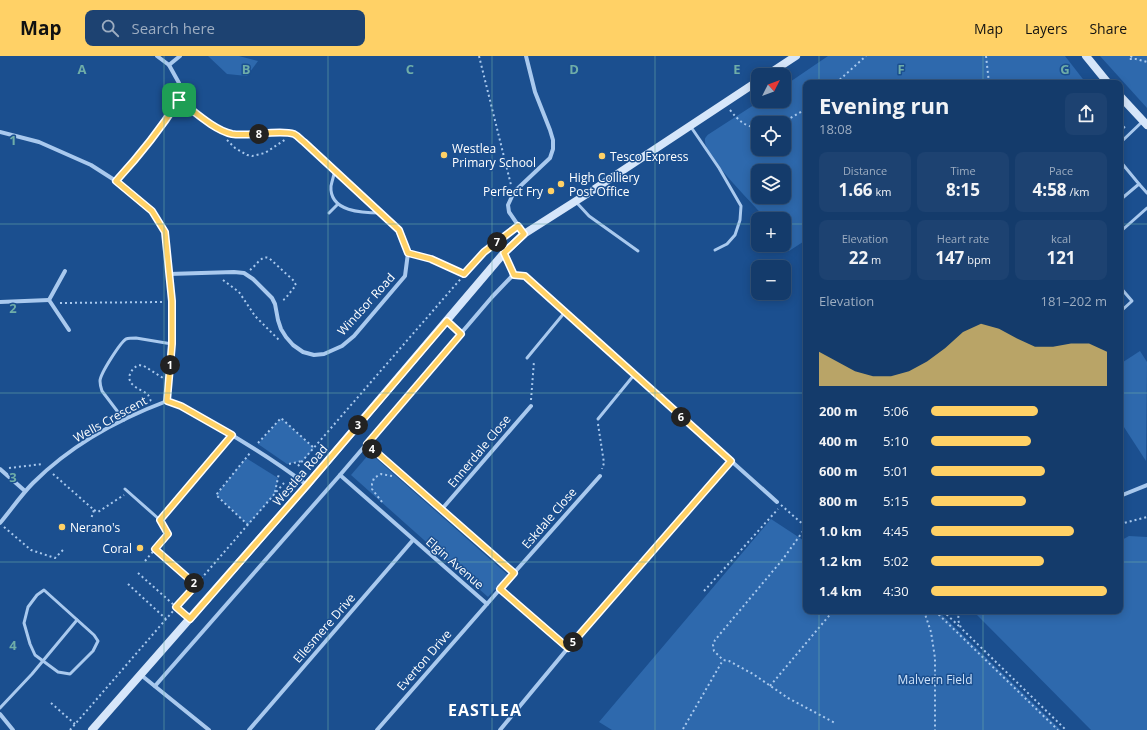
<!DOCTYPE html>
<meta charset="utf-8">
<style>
:root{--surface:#143b6b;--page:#1d4271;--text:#f1f3f6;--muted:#9dadc1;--line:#33557e;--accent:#ffd166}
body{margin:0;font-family:"Open Sans",sans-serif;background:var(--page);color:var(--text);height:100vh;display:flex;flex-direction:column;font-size:15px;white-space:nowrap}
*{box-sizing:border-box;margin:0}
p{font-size:13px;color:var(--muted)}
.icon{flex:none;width:22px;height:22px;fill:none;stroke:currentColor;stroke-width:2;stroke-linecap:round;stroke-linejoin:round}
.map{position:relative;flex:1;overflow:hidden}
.sheet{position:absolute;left:803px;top:24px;width:320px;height:534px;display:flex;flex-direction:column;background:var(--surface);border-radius:8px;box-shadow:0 2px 10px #0003,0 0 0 1px var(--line)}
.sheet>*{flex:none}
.needle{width:26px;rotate:48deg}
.tools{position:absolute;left:751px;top:12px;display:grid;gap:8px}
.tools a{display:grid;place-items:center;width:40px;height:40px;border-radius:8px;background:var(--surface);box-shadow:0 2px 10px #0003,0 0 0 1px var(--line);font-size:20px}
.pin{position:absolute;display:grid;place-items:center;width:34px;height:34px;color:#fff;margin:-17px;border-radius:8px;box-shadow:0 2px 6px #0006}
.km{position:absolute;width:20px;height:20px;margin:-10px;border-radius:50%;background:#222;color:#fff;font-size:11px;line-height:20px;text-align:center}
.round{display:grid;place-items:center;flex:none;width:42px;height:42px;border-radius:8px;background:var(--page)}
.head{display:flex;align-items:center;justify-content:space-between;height:68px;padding:0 16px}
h1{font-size:22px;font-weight:700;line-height:30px}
.metrics{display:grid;grid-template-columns:repeat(3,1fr);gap:6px;height:68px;padding:4px 16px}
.metrics div{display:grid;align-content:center;border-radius:8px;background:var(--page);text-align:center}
.metrics b{font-size:17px;font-weight:700}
.metrics small{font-size:11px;font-weight:400}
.metrics p{font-size:11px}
.chart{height:112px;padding:8px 16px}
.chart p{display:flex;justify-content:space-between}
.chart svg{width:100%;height:72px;margin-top:4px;fill:var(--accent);opacity:.7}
ul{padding:0 16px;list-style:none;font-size:13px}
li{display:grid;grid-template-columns:64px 48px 1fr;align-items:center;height:30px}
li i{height:10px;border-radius:5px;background:var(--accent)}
header{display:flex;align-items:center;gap:24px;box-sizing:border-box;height:56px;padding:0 20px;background:var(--accent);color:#111}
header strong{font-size:19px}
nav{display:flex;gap:22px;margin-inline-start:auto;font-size:14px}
.search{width:280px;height:36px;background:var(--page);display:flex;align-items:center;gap:10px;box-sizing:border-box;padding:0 14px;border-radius:8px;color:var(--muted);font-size:15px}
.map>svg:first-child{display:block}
.green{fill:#2e69ad;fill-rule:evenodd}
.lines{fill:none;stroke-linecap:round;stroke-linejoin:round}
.path{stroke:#a9c9ee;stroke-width:2;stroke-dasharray:2 3;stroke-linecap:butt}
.service{stroke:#a9c9ee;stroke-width:3}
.minor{stroke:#a9c9ee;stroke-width:4}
.secondary{stroke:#d6e6fa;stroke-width:8}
.route-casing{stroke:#fff;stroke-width:8}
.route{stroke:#ffd166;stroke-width:5}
.grid{fill:none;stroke:#6fada8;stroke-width:1;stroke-opacity:0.55}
.poi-dot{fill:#ffd166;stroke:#1b4f8f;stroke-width:1.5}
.labels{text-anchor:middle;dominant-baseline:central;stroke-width:3;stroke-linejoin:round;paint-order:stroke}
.poi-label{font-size:12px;fill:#fff;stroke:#1b4f8f;text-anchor:start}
.street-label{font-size:12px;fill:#fff;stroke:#1b4f8f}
.park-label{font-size:12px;fill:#cfe3fa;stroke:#1b4f8f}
.district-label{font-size:16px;font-weight:bold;letter-spacing:1px;fill:#fff;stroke:#1b4f8f}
.grid-label{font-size:13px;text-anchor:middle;font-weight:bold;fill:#6fada8;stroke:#1b4f8f;stroke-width:3;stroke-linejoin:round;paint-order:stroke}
</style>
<header>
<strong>Map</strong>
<div class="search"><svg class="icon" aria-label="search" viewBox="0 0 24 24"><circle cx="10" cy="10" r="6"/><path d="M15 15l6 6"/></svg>Search here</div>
<nav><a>Map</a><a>Layers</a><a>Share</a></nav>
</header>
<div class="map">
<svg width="1147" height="674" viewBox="0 0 1147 674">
<rect width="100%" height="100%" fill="#1b4f8f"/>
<g class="green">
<polygon points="208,0 239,0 258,5 247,20 227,18"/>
<path d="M828 0H1065L1086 27H806V184L789 195 784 188V163H766C755 149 702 99 705 83 705 82 708 78 709 78L760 45H784V30ZM758 67H784V93H758ZM758 115H784V141H758Z"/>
<polygon points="1100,0 1147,0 1147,52"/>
<polygon points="1140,295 1147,306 1146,405 1120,365 1120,308"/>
<polygon points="281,362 314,392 303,405 287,408 258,388"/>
<polygon points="370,397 508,519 488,541 351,419"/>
<polygon points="246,402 278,422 275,438 248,469 216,439"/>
<polygon points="771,463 806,486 806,555 938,555 1061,674 612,674 599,666"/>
<polygon points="1129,480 1147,481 1147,674 1091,674 977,559 984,555 1120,555 1120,485"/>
</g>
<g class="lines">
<g class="path">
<polyline points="479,0 511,129"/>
<polyline points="986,0 989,27"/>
<polyline points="1132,0 1129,3 1136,3 1147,6"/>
<polyline points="836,27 866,0"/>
<path d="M730 54C739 65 744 70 758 72"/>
<polyline points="782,67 806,53"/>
<polyline points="1120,67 1126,73"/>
<polyline points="227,84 235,92 247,99 252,100 265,97 286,83"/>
<polyline points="415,199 431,203 464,218"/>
<path d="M250 214C256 210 261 199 269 202L293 224 296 229 285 243 281 245"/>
<polyline points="223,224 239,236 255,260 279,284"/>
<polyline points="60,247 165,246"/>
<polyline points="531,344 534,305"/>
<path d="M151 345C150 344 149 340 148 339 142 333 126 330 130 318 132 313 135 311 139 309L144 310 163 322"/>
<polyline points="598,368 604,407 602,413"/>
<polyline points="258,387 281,362 314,392"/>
<polyline points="289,408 302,405"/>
<polyline points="298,410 484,196 514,173"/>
<polyline points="9,412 43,408"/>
<polyline points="53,418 94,454 91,463"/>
<polyline points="275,436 279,417"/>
<polyline points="382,446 372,433 372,428 374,422 381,418 392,420"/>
<polyline points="781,449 806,471"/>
<polyline points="94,454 98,456 124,439"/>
<polyline points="1120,468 1147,461"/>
<polyline points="248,469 216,439 250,397"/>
<polyline points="4,471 31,494 55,502 64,493"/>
<polyline points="806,471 783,503 715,584 713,589 714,595 723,604 729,605 753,618 788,642 835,667"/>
<polyline points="155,493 196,529"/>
<polyline points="145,505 168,478 162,469"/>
<polyline points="138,517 183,557"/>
<polyline points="128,528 166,563"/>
<polyline points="704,535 778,453"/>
<polyline points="924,555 931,576 935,602 935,674"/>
<polyline points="935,555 1058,674"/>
<polyline points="943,555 961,572"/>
<polyline points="959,555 958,564 961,572 1066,674"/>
<polyline points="770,630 833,555"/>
<polyline points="51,647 75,668"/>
<polyline points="683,673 723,604"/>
<polyline points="70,674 284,427"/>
</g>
<g class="service">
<polyline points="691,71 719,112 741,150 740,164 735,179 727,188 715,194"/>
<polyline points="1120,87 1143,65"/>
<polyline points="1120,105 1139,128 1120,144"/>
<path d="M335 114C334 119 332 125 331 130 329 156 363 157 381 157"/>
<polyline points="1139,128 1147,137"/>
<polyline points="577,147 589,160 638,195"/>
<polyline points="329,157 338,148"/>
<polyline points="1120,176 1147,152"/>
<polyline points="1120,231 1132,245 1120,256"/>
<polyline points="447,265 461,278"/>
<polyline points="1120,281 1121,282 1120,284"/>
<polyline points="527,302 565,256"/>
<polyline points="598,363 634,319"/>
<path d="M124 364 102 335C101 332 100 329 100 325 100 318 120 287 126 283 129 282 133 282 136 282L172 288"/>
<polyline points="125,433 160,464 232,379"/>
<polygon points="44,534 94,579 98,585 93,595 70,618 58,616 35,599 30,588 24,567 28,551 37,539"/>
<polyline points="0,652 32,618 77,564"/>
</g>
<g class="minor">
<polyline points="169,9 180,0"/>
<polyline points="0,76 39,86 91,109 116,125 152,155 165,176 172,245 172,288 167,345"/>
<polyline points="116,125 139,99 162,71 179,44 179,27 169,9 157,0"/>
<polyline points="524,178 509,156 508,149 514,136 550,102 553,93 553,84 550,74 535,36 526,0"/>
<polyline points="504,197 513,219"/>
<polyline points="65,215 49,244 69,274"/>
<path d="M169 218 234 216 244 217 253 223 272 242 275 248 278 264 281 273 286 281 293 289 303 296 314 299 324 298 342 290 354 280 405 220 408 197 399 174 304 86C301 84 298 80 294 78 279 73 249 81 232 78 214 74 194 55 179 44"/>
<polyline points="513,219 525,220 777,446"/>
<polyline points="0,246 49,244"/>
<polyline points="0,413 25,435"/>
<polyline points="340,419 487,548 514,517 367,388"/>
<polyline points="1120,440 1147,429"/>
<polyline points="442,453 531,350"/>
<path d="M0 467C11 454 21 439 33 427 70 390 119 363 167 345 185 351 200 361 216 370 248 388 278 407 307 429"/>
<polyline points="514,517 600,420"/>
<polyline points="500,533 568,592"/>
<polyline points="141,619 209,674"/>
<polyline points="155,630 340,419 492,241 513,219"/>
<polyline points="0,658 13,674"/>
<polyline points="249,674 413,484"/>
<polyline points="377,674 487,548"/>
<polyline points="500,674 568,592 731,405"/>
</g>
<g class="secondary">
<polyline points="1086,0 1108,27"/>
<polyline points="767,19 796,0"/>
<polyline points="1120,40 1147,69"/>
<polyline points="92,674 307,429 504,197 524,178 590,136 758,25"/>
</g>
</g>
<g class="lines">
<defs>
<path id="route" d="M179 44C194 55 214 74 232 78 249 81 279 73 294 78 298 80 301 84 304 86L399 174 408 197 431 203 464 218 484 196 518 170 524 178 504 197 514 219 525 220 731 405 568 592 500 533 514 517 367 388 461 278 447 265 307 429 190 563 176 551 196 529 155 493 168 478 160 464 232 379 181 350 167 345 172 288V245L165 176 152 155 116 125C140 99 160 74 179 44Z"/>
</defs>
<use href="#route" class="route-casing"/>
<use href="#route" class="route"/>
</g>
<path class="grid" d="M164 0V674M328 0V674M492 0V674M655 0V674M819 0V27M983 0V27M0 168H758M784 168H806M1120 168H1147M0 337H806M1120 337H1147M0 506H806M1120 506H1147M819 555V674M983 555V674"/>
<g class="poi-dot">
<circle cx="444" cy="99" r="4"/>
<circle cx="602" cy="100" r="4"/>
<circle cx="561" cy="128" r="4"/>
<circle cx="551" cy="135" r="4"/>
<circle cx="62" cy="471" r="4"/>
<circle cx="140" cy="492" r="4"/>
</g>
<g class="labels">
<g class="poi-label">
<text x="452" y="92">Westlea<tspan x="452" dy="14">Primary School</tspan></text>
<text x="610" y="100">Tesco Express</text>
<text x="569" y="121">High Colliery<tspan x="569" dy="14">Post Office</tspan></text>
<text x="543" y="135" text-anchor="end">Perfect Fry</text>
<text x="70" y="471">Nerano's</text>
<text x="132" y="492" text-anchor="end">Coral</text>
</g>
<g class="street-label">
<text transform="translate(366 248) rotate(-48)">Windsor Road</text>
<text transform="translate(110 363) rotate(-29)">Wells Crescent</text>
<text transform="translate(479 395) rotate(-50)">Ennerdale Close</text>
<text transform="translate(300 419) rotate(-49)">Westlea Road</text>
<text transform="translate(549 462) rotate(-49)">Eskdale Close</text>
<text transform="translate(455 507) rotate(41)">Elgin Avenue</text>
<text transform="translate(324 572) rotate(-49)">Ellesmere Drive</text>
<text transform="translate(424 604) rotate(-49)">Everton Drive</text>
</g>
<g class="park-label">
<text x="935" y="623">Malvern Field</text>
</g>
<g class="district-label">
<text x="485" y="654">EASTLEA</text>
</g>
</g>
<g class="grid-label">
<text x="82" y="18">A</text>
<text x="246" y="18">B</text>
<text x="410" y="18">C</text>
<text x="574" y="18">D</text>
<text x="737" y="18">E</text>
<text x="901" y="18">F</text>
<text x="1065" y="18">G</text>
<text x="13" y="89">1</text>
<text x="13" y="257">2</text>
<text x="13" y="426">3</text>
<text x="13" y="594">4</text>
</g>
</svg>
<div class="tools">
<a><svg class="needle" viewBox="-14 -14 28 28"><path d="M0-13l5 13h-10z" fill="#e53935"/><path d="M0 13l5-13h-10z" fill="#9dadc1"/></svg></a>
<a><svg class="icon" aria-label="locate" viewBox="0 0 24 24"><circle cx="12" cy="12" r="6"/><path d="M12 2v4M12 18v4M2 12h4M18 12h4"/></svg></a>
<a><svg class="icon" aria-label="layers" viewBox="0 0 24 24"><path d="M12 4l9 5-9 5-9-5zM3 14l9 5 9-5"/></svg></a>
<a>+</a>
<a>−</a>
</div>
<div class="pin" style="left:179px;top:44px;background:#1e9e55"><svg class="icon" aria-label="arrive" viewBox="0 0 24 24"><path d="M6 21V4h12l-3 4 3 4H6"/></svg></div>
<b class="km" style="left:170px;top:309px">1</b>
<b class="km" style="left:194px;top:527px">2</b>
<b class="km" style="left:358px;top:369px">3</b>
<b class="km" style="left:372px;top:393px">4</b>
<b class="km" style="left:573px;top:586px">5</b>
<b class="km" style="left:681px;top:361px">6</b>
<b class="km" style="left:497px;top:186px">7</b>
<b class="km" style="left:259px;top:78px">8</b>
<section class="sheet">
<div class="head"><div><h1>Evening run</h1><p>18:08</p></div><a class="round"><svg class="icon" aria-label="share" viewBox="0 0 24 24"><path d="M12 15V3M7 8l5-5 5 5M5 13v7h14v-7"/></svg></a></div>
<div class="metrics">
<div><p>Distance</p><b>1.66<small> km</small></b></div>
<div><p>Time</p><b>8:15</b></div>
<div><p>Pace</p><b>4:58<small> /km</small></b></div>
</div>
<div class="metrics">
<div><p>Elevation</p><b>22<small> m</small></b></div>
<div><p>Heart rate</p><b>147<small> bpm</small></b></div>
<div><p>kcal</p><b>121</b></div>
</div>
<div class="chart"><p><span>Elevation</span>181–202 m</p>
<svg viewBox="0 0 160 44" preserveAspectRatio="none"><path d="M0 44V23L10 29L20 35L30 38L40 38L50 35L60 29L70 21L80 11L90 6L100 9L110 15L120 20L130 20L140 18L150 18L160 23V44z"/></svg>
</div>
<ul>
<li><b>200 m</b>5:06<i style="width:61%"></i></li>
<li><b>400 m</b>5:10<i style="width:57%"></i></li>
<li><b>600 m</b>5:01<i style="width:65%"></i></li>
<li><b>800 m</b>5:15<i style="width:54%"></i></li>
<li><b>1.0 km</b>4:45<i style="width:81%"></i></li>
<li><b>1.2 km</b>5:02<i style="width:64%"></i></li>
<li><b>1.4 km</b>4:30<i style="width:100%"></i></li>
</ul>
</section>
</div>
